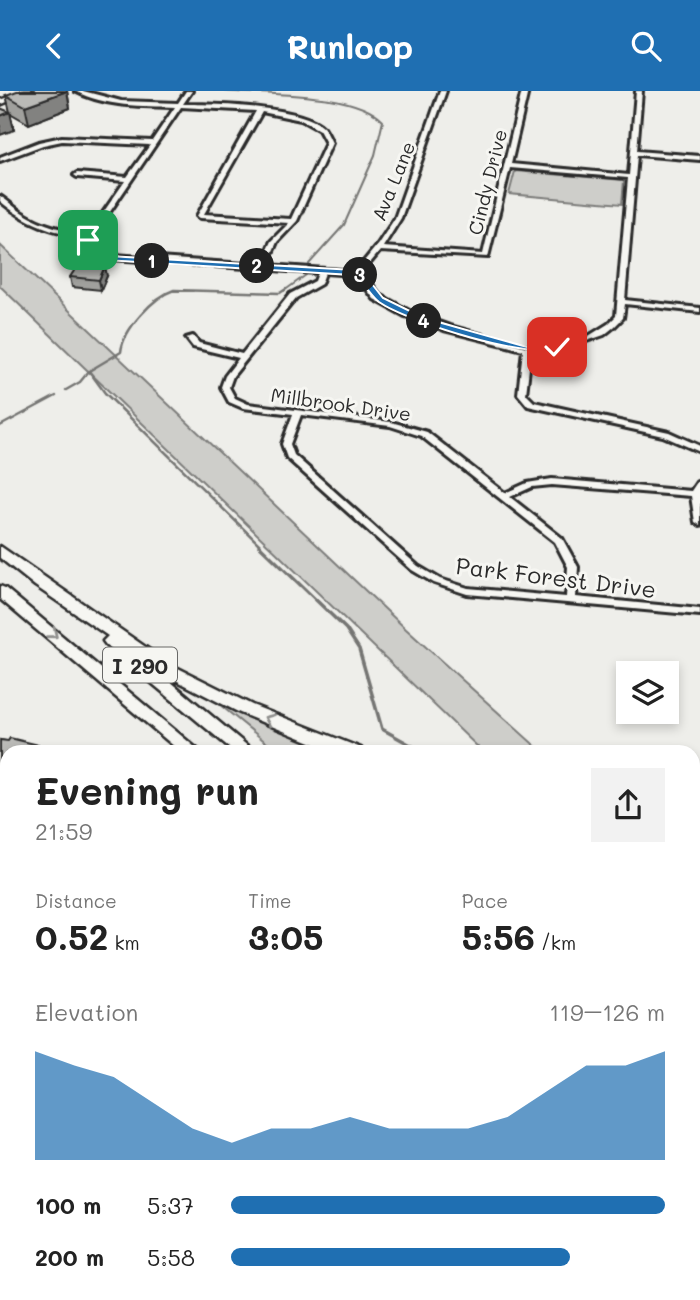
<!DOCTYPE html>
<meta charset="utf-8">
<style>
:root{--surface:#fff;--page:#f2f2f2;--text:#222;--muted:#767676;--accent:#1f6fb2}
body{margin:0;font-family:Mali,sans-serif;background:var(--page);color:var(--text);height:100vh;display:flex;flex-direction:column;font-size:26px;white-space:nowrap}
*{box-sizing:border-box;margin:0}
p{font-size:23px;color:var(--muted)}
.icon{flex:none;width:38px;height:38px;fill:none;stroke:currentColor;stroke-width:2;stroke-linecap:round;stroke-linejoin:round}
.map{position:relative;flex:1;overflow:hidden}
.details{position:absolute;left:0px;top:654px;width:700px;height:555px;display:flex;flex-direction:column;background:var(--surface);border-radius:21px 21px 0 0;box-shadow:0 4px 10px #0003}
.details>*{flex:none}
.fabs{position:absolute;left:616px;top:570px;display:grid;gap:14px}
.fabs a{display:grid;place-items:center;width:63px;height:63px;border-radius:0px;background:var(--surface);box-shadow:0 4px 10px #0003;font-size:35px}
.pin{position:absolute;display:grid;place-items:center;width:60px;height:60px;color:#fff;margin:-30px;border-radius:14px;box-shadow:0 4px 10px #0006}
.km{position:absolute;width:35px;height:35px;margin:-18px;border-radius:50%;background:#222;color:#fff;font-size:19px;line-height:35px;text-align:center}
.round{display:grid;place-items:center;flex:none;width:74px;height:74px;border-radius:0px;background:var(--page)}
.summary{display:flex;align-items:center;justify-content:space-between;height:119px;padding:0 35px}
h1{font-size:38px;font-weight:700;line-height:52px}
.metrics{display:grid;grid-template-columns:repeat(3,1fr);gap:10px;height:119px;padding:7px 35px}
.metrics div{display:grid;align-content:center}
.metrics b{font-size:35px;font-weight:700}
.metrics small{font-size:19px;font-weight:400}
.metrics p{font-size:19px}
.chart{height:196px;padding:14px 35px}
.chart p{display:flex;justify-content:space-between}
.chart svg{width:100%;height:126px;margin-top:7px;fill:var(--accent);opacity:.7}
ul{padding:0 35px;list-style:none;font-size:23px}
li{display:grid;grid-template-columns:112px 84px 1fr;align-items:center;height:52px}
li i{height:18px;border-radius:9px;background:var(--accent)}
header{display:flex;justify-content:space-between;align-items:center;height:91px;padding:0 35px;background:var(--accent);color:#fff;font-size:32px;font-weight:700}
.map>svg:first-child{display:block}
.built{fill:#dededb}
.green{fill:#cececa;stroke:#7c7c7a;stroke-width:2}
.lines{fill:none;stroke-linecap:round;stroke-linejoin:round}
.stream-far2{stroke:#757573;stroke-width:2}
.stream-far1{stroke:#757573;stroke-width:2.5}
.stream{stroke:#757573;stroke-width:3.5}
.minor-casing{stroke:#2b2b2b;stroke-width:6}
.major-casing{stroke:#2b2b2b;stroke-width:5}
.highway-casing{stroke:#2b2b2b;stroke-width:5}
.minor{fill:#f6f6f2;fill-rule:evenodd}
.major{fill:#f6f6f2;fill-rule:evenodd}
.highway{fill:#f6f6f2;fill-rule:evenodd}
.wall{fill:#a0a09d;stroke:#2b2b2b;stroke-width:2}
.shaded-wall{fill:#828280;stroke:#2b2b2b;stroke-width:2}
.building{fill:#babab7;stroke:#2b2b2b;stroke-width:2}
.oneway{stroke:#90908e}
.route{fill:#1f6fb2;stroke:#fff;stroke-width:2}
.labels{text-anchor:middle;dominant-baseline:central;stroke-width:6;stroke-linejoin:round;paint-order:stroke}
.far-street-label{font-size:19px;fill:#2b2b2b;stroke:#f6f6f2}
.shield{fill:#f6f6f2;stroke:#686867;stroke-width:2}
.shield-label{font-size:21px;font-weight:bold;fill:#2b2b2b}
.street-label{font-size:23px;fill:#2b2b2b;stroke:#f6f6f2}
</style>
<header><svg class="icon" aria-label="back" viewBox="0 0 24 24"><path d="M15 5l-7 7 7 7"/></svg>Runloop<svg class="icon" aria-label="search" viewBox="0 0 24 24"><circle cx="10" cy="10" r="6"/><path d="M15 15l6 6"/></svg></header>
<div class="map">
<svg width="700" height="1209" viewBox="0 0 700 1209">
<rect width="100%" height="100%" fill="#eeeeea"/>
<filter id="ink" filterUnits="userSpaceOnUse"><feTurbulence type="fractalNoise" baseFrequency=".0143" numOctaves="2"/><feDisplacementMap in="SourceGraphic" scale="14" xChannelSelector="R" yChannelSelector="G"/><feConvolveMatrix kernelMatrix="1 2 1 2 8 2 1 2 1" color-interpolation-filters="sRGB"/></filter>
<g filter="url(#ink)">
<polygon class="built" points="69,1202 342,1202 341,1209 67,1209"/>
<g class="green">
<polygon points="515,80 624,89 622,113 509,103"/>
<polygon points="0,154 406,538 542,661 483,661 0,195"/>
<polygon points="214,609 227,614 345,661 278,661"/>
<polygon points="693,974 700,976 700,1061 693,1053"/>
<polygon points="693,1198 699,1209 634,1209 634,1202 693,1202"/>
</g>
<g class="lines">
<g class="stream-far2">
<path d="M224 0C266 4 354 0 383 30L375 64 344 134 309 173"/>
<polyline points="172,200 193,200"/>
<polyline points="284,200 306,184"/>
</g>
<g class="stream-far1">
<polyline points="89,280 105,302 261,455"/>
<path d="M66 299 80 291 89 280 121 261C123 239 153 206 174 199L280 202 286 198"/>
<polyline points="0,335 56,305"/>
</g>
<polyline class="stream" points="259,454 346,538 359,558 382,638 425,662"/>
<defs>
<g id="minor">
<path d="M75 0H83L121 10 178 12 186 0H192L183 13C214 13 303 15 324 37 327 41 330 48 332 52L297 130 277 151 267 174 356 180 378 153 395 127 440 0H446L401 127 383 156 483 163 522 0H528L511 73 629 84 636 0H642L637 60 700 65V69L637 64 625 209 700 217V221L625 213 623 227 614 236 604 244 578 253 531 260 526 303 534 311 669 341 700 355V361L663 345 528 315 518 303 523 259 444 239 405 225 374 208 359 188 353 184 325 182 321 193 296 207 233 285 229 296 235 307 248 313 391 331 427 341 505 402 527 392 552 388 691 400 697 391 700 390V434L695 431 691 405 552 394 532 396 510 406 562 447 578 476 576 506 700 518V524L467 503 434 492 412 479 287 367 282 353 293 323 243 317 229 311 221 296 225 285 239 267 193 256 186 247 193 245 199 252 242 263 290 203 315 190 318 182 82 166 79 164 78 159 87 146C53 142 26 132 0 110V105C8 110 15 117 23 122 44 135 66 140 89 142L125 90 77 86 74 84 77 82 127 86 150 54 62 50 43 54 0 70V66L39 51 62 46 152 50 175 16C142 15 105 16 75 0ZM181 16 256 20 197 125 200 127 289 132 271 150 260 174 85 162 84 159ZM262 21 301 29 319 39 326 52 291 128 204 123ZM510 77 628 87 616 225 608 233 587 246 566 251 527 256 450 235 411 221 380 204 365 184 361 183 380 160 488 166ZM301 324 390 335 421 345 555 451 568 476 566 506 468 497 440 488 418 475 294 364 290 353Z"/>
<polygon points="7,1090 7,1119 5,1123 0,1125 0,1096 2,1092"/>
</g>
<g id="major">
<polygon points="23,0 33,0 0,14 0,9"/>
<polygon points="0,788 7,789 7,803 0,802"/>
<polygon points="0,812 7,813 7,827 0,826"/>
<polygon points="693,920 700,922 700,938 693,936"/>
<polygon points="693,948 700,949 700,965 693,964"/>
<polygon points="366,1202 386,1202 385,1209 365,1209"/>
</g>
<g id="highway">
<polygon points="0,455 170,573 252,614 361,657 363,662 337,662 240,622 158,580 256,662 236,662 106,554 103,550 108,545 35,495 0,467"/>
<polygon points="0,495 5,497 202,662 182,662 0,508"/>
<polygon points="693,827 700,830 700,850 693,847"/>
<polygon points="693,1067 700,1070 700,1097 693,1094"/>
<polygon points="693,1136 700,1139 700,1194 693,1191"/>
</g>
</defs>
<use href="#minor" class="minor-casing"/>
<use href="#major" class="major-casing"/>
<use href="#highway" class="highway-casing"/>
<use href="#minor" class="minor"/>
<use href="#major" class="major"/>
<use href="#highway" class="highway"/>
</g>
<g class="wall">
<polygon points="67,0 70,17 29,33 10,22 14,39 6,4"/>
<polygon points="107,185 101,199 72,196 70,186"/>
<polygon points="0,649 63,660 64,662 7,662 7,713 0,712"/>
<polygon points="693,703 700,708 700,774 693,768"/>
</g>
<g class="shaded-wall">
<polygon points="67,0 70,17 29,33 25,15"/>
<polygon points="10,21 14,39 0,44 0,25"/>
<polygon points="105,175 107,185 101,199 99,189"/>
</g>
<g class="building">
<polygon points="17,0 67,0 25,15 6,4"/>
<polygon points="0,17 10,21 0,25"/>
<polygon points="80,171 105,175 99,189 70,186"/>
<polygon points="10,647 63,660 62,662 7,662 7,694 0,693 0,649 8,650"/>
<polygon points="693,703 700,708 700,756 693,750"/>
<polygon points="560,1203 588,1208 588,1209 553,1209"/>
</g>
<defs><path id="oneway-chevron" d="M-2-3.5L2.5 0L-2 3.5" fill="none" stroke-width="1.6" stroke-linecap="round" stroke-linejoin="round" transform="scale(1.75)"/></defs>
<g class="oneway">
<use href="#oneway-chevron" transform="translate(53 543) rotate(39)"/>
<use href="#oneway-chevron" transform="translate(269 628) rotate(-157)"/>
</g>
</g>
<path class="route" d="M86 147 92 149 85 161 91 164 354 179 365 184 383 207 424 227 527 256 557 253 561 256C533 271 406 230 379 211 369 203 364 190 352 184L89 168 77 162Z"/>
<g class="labels">
<g class="far-street-label">
<text transform="translate(393 90) rotate(-68)">Ava Lane</text>
<text transform="translate(487 91) rotate(-76)">Cindy Drive</text>
<text transform="translate(341 313) rotate(8)">Millbrook Drive</text>
</g>
<rect class="shield" x="103" y="556.5" width="74" height="35" rx="5"/>
<g class="shield-label">
<text x="140" y="574">I 290</text>
</g>
<g class="street-label">
<text transform="translate(556 486) rotate(7)">Park Forest Drive</text>
</g>
</g>
</svg>
<div class="fabs">
<a><svg class="icon" aria-label="layers" viewBox="0 0 24 24"><path d="M12 4l9 5-9 5-9-5zM3 14l9 5 9-5"/></svg></a>
</div>
<div class="pin" style="left:88px;top:149px;background:#1e9e55"><svg class="icon" aria-label="arrive" viewBox="0 0 24 24"><path d="M6 21V4h12l-3 4 3 4H6"/></svg></div>
<div class="pin" style="left:557px;top:256px;background:#d93025"><svg class="icon" aria-label="check" viewBox="0 0 24 24"><path d="M5 12l5 5 9-10"/></svg></div>
<b class="km" style="left:152px;top:170px">1</b>
<b class="km" style="left:257px;top:175px">2</b>
<b class="km" style="left:360px;top:184px">3</b>
<b class="km" style="left:424px;top:230px">4</b>
<section class="details">
<div class="summary"><div><h1>Evening run</h1><p>21:59</p></div><a class="round"><svg class="icon" aria-label="share" viewBox="0 0 24 24"><path d="M12 15V3M7 8l5-5 5 5M5 13v7h14v-7"/></svg></a></div>
<div class="metrics">
<div><p>Distance</p><b>0.52<small> km</small></b></div>
<div><p>Time</p><b>3:05</b></div>
<div><p>Pace</p><b>5:56<small> /km</small></b></div>
</div>
<div class="chart"><p><span>Elevation</span>119–126 m</p>
<svg viewBox="0 0 160 44" preserveAspectRatio="none"><path d="M0 44V6L10 11L20 15L30 24L40 33L50 38L60 33L70 33L80 29L90 33L100 33L110 33L120 29L130 20L140 11L150 11L160 6V44z"/></svg>
</div>
<ul>
<li><b>100 m</b>5:37<i style="width:100%"></i></li>
<li><b>200 m</b>5:58<i style="width:78%"></i></li>
</ul>
</section>
</div>
